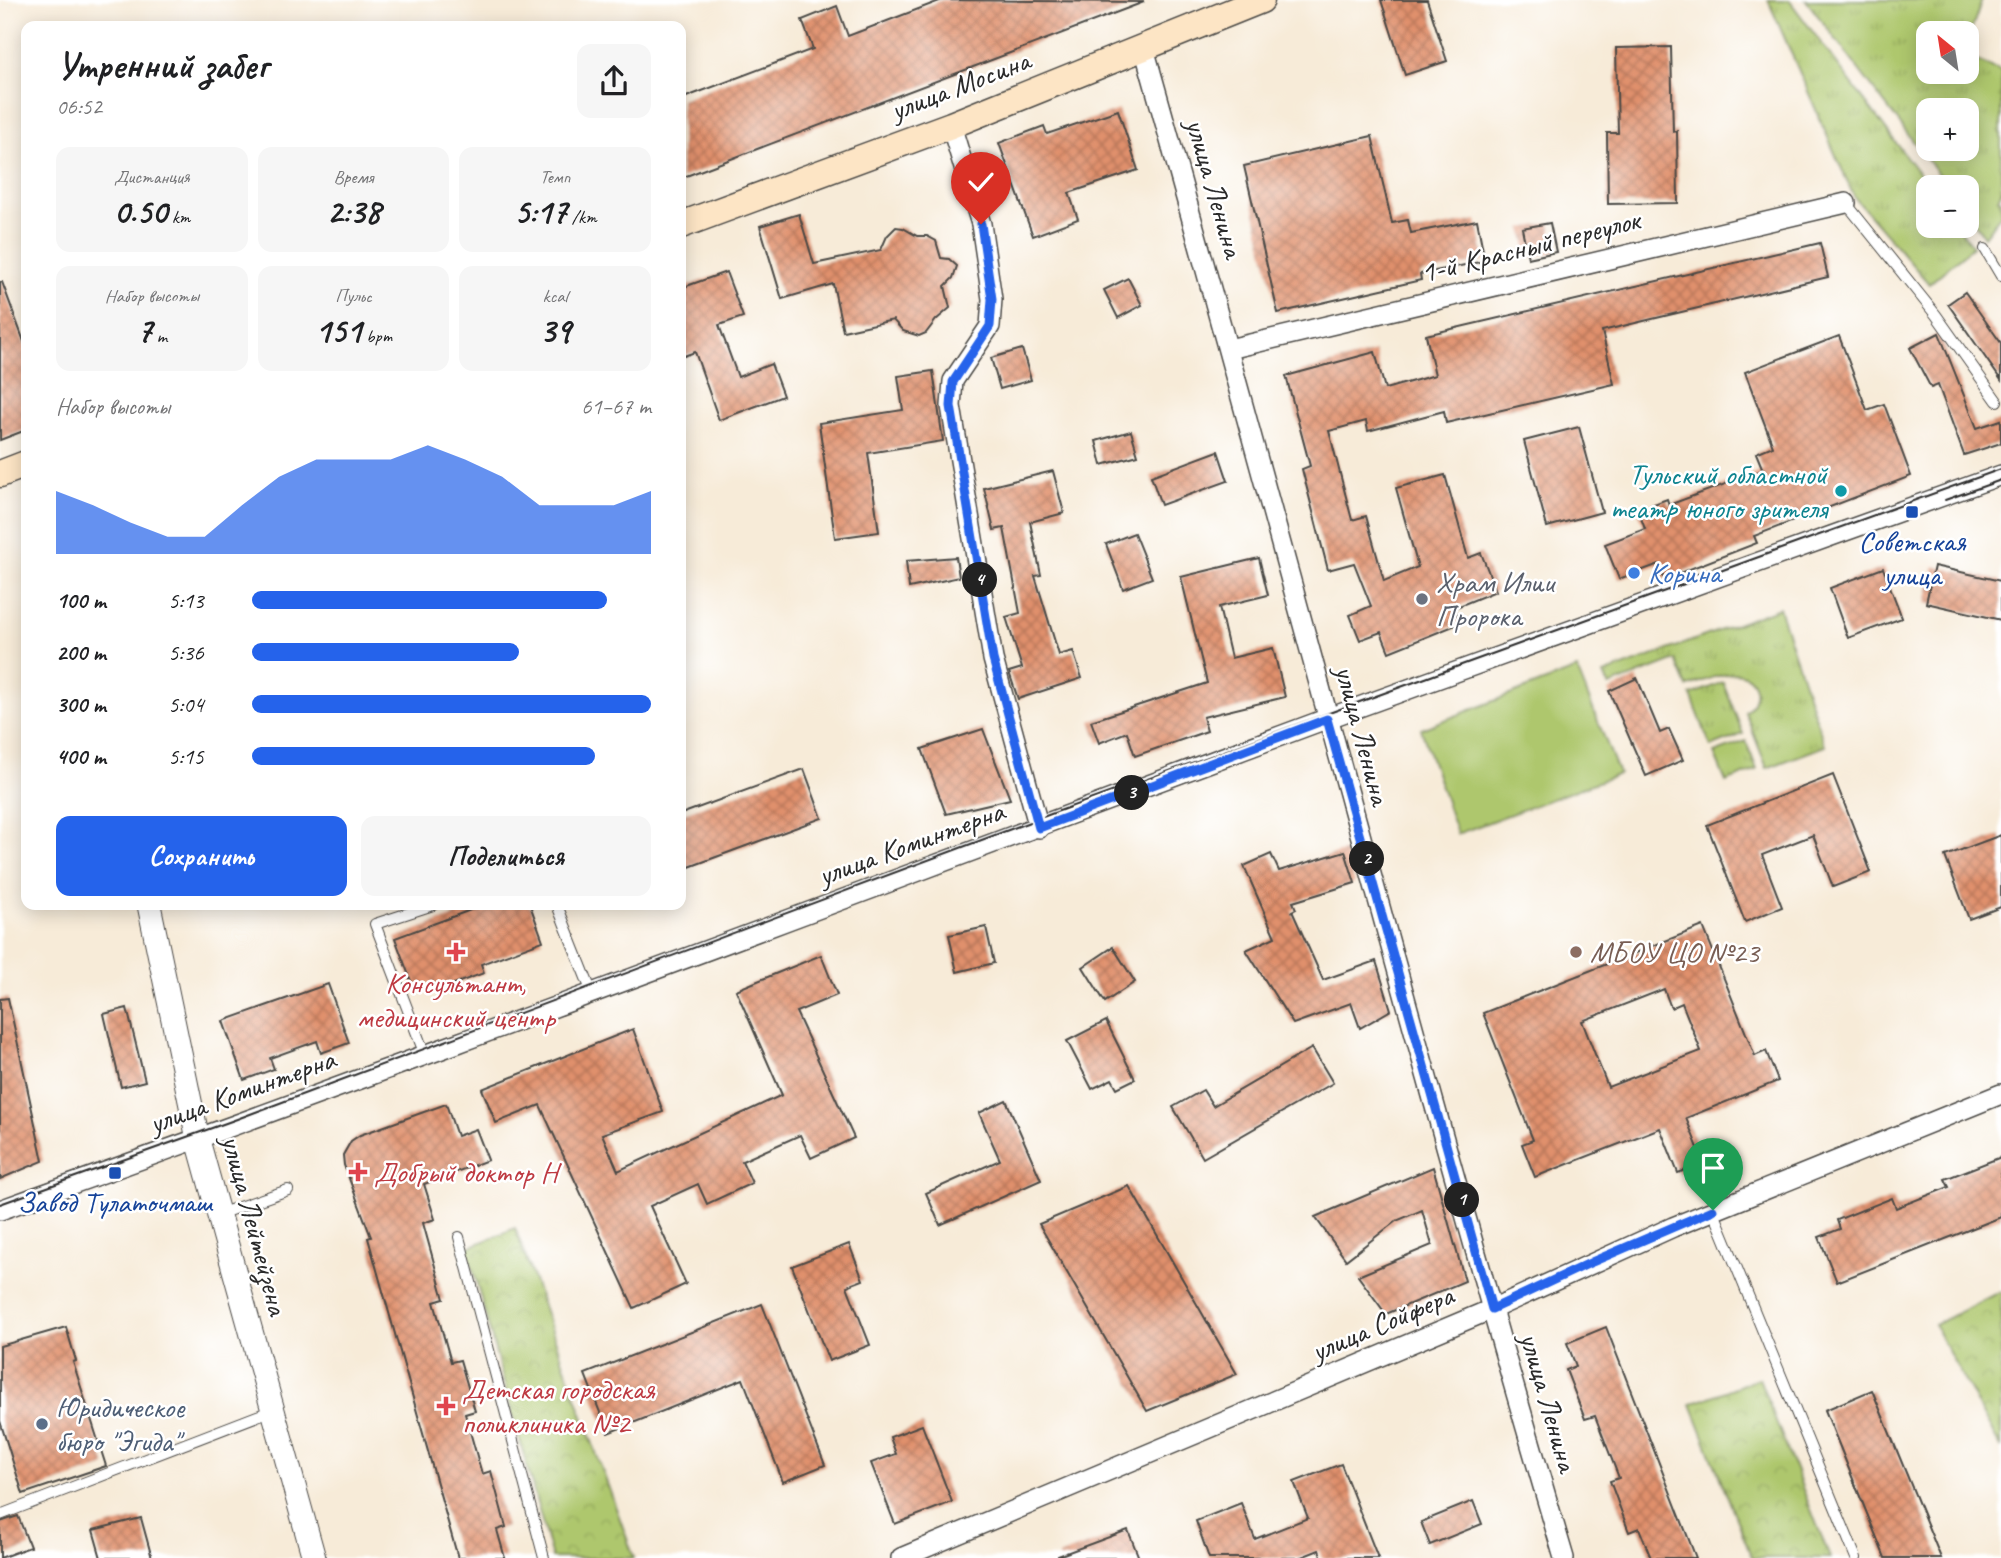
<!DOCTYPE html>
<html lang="ru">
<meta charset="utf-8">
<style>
:root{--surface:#fff;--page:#f6f6f6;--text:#202124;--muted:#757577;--accent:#2563eb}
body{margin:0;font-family:Caveat,sans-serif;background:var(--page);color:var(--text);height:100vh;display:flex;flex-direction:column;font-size:26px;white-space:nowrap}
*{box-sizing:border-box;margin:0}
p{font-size:23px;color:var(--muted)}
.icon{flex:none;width:38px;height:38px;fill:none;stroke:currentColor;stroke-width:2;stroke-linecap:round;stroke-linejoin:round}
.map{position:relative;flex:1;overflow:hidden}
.drawer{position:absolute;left:21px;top:21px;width:665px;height:889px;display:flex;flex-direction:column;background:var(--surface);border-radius:14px;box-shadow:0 4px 18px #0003}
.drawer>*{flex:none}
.needle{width:46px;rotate:330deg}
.fabs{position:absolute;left:1916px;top:21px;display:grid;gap:14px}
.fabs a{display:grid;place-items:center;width:63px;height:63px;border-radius:14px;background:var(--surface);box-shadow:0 4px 18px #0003;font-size:35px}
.pin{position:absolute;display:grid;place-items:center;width:60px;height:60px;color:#fff;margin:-72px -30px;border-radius:50% 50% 50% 0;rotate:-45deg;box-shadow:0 0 7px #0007}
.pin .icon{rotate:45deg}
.km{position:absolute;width:35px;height:35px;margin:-18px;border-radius:50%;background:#222;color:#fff;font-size:19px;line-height:35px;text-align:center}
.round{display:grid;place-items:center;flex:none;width:74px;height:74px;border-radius:14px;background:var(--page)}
.headline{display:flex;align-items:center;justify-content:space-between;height:119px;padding:0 35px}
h1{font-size:38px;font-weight:800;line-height:52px}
.figures{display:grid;grid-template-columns:repeat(3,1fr);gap:10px;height:119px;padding:7px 35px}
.figures div{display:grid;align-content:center;border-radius:14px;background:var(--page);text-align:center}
.figures b{font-size:35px;font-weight:800}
.figures small{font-size:19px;font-weight:400}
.figures p{font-size:19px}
.chart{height:196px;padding:14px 35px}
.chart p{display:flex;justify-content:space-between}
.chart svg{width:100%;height:126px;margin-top:7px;fill:var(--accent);opacity:.7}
.cta{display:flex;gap:14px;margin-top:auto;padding:14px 35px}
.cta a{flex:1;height:80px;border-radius:14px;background:var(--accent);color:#fff;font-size:28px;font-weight:800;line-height:80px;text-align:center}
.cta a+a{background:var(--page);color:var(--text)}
ul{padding:0 35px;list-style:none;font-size:23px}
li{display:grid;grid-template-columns:112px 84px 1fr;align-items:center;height:52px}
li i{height:18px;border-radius:9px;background:var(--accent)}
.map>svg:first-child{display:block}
.grass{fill:url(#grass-tufts);stroke:#6c794c;stroke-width:2;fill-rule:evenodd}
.park{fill:url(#park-crowns);stroke:#6c794c;stroke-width:2}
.pitch{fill:#aec76d;stroke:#6c794c;stroke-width:2}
.building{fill:url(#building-cross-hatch);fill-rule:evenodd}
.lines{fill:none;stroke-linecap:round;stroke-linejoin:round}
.service-casing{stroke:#4a4845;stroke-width:12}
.minor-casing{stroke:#4a4845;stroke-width:22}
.tertiary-casing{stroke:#4a4845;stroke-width:25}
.secondary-casing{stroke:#4a4845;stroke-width:29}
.service{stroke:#fff;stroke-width:10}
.minor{stroke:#fff;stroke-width:19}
.tertiary{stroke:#fff;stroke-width:23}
.secondary{stroke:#fde5c5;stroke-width:26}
.tram{stroke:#2b2b2b;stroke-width:2}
.route-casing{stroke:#fff;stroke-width:14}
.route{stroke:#2563eb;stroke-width:9}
.culture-dot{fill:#0f9aa8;stroke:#fff;stroke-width:2.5}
.transit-dot{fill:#1a4fb4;stroke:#fff;stroke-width:2.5}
.shop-dot{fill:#3f7fe0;stroke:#fff;stroke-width:2.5}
.worship-dot{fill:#6b7280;stroke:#fff;stroke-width:2.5}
.health-dot{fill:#e0444e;stroke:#fff;stroke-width:2.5}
.education-dot{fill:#8d6e63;stroke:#fff;stroke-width:2.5}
.service-dot{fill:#5c6f8a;stroke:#fff;stroke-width:2.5}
.labels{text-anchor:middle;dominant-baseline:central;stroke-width:5;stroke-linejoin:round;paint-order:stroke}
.street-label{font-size:30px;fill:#2b2b2b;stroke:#fff}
.culture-label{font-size:30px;fill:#0d838f;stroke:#fff;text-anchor:end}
.transit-label{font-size:30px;fill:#164399;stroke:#fff}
.shop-label{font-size:30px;fill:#366cbe;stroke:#fff;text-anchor:start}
.worship-label{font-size:30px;fill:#5b616d;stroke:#fff;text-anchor:start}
.education-label{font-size:30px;fill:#785e54;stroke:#fff;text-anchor:start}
.health-label{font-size:30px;fill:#be3a42;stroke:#fff;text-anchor:start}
.service-label{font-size:30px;fill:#4e5e75;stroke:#fff;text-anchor:start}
</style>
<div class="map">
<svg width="2001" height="1558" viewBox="0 0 2001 1558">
<defs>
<pattern id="grass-tufts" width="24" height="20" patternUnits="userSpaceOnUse" patternTransform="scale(1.75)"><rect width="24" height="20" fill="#aec76d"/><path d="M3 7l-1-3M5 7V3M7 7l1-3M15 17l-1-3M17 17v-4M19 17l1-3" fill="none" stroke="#96ab5f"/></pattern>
<pattern id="park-crowns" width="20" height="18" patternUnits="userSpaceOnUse" patternTransform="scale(1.75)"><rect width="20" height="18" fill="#aec76d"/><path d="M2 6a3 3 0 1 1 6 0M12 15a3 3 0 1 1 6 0" fill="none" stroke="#96ab5f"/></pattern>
<pattern id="building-cross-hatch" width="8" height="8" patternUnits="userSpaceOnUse" patternTransform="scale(1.75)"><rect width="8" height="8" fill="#e0906c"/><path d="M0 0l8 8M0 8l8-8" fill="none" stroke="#b67659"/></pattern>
</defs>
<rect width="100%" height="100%" fill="#fff"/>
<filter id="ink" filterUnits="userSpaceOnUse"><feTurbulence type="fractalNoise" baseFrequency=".0143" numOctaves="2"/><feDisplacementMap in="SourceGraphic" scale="14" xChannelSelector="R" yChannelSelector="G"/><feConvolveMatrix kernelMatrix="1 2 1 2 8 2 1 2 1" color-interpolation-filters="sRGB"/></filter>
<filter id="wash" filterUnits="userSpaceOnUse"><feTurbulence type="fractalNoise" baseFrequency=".00686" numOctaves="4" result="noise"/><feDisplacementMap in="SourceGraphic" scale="28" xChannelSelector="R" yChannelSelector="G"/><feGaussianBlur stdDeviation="1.57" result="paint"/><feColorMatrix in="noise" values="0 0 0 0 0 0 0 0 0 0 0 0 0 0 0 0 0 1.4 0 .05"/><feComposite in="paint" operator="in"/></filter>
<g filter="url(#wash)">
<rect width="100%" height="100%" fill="#f7ebd8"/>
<g class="grass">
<polygon points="1768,0 1789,0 1929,187 1928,226 1958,226 1973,246 1929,284 1854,197"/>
<path d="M1806 0H1982L1967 42V33H1928V72H1967V57L2001 71V192L1998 199 2001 200V214L1984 236 1967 213V187H1948ZM1967 110V149H1928V110Z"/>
<path d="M1779 608 1825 746 1767 768 1745 712C1752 706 1757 698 1755 688 1747 659 1705 681 1687 687L1676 660 1609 686 1604 674Z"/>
<polygon points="1723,682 1743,734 1711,747 1691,695"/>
<polygon points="1746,741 1757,770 1726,782 1714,753"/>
</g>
<g class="park">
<polygon points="515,1228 634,1558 552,1558 467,1248"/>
<polygon points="2001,1291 2001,1448 1934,1325"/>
<polygon points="1759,1378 1830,1558 1752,1558 1691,1404"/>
</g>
<polygon class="pitch" points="1577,669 1619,774 1457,834 1421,729"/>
<g id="blocks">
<g class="building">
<polygon points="942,0 1144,2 681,178 681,99 813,49 802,20 837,6 848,36"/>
<polygon points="1381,0 1427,0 1447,61 1405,75"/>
<polygon points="1671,47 1673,132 1677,131 1678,203 1608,204 1607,133 1618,133 1616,48"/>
<polygon points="1118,110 1138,170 1069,193 1078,219 1033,236 999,143 1044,126 1047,134"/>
<polygon points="1372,136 1392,223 1408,220 1411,233 1477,220 1485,261 1420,274 1421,280 1278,313 1244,166"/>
<polygon points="799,214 814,264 881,250 887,236 896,227 903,228 917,236 927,236 936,241 941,258 949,259 957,266 953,278 945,286 950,308 936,320 926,333 919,336 903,331 893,320 843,331 833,284 782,299 760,226"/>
<polygon points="1550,223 1556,252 1528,258 1522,228"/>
<polygon points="1820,243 1828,277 1602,331 1614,384 1446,423 1444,411 1368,431 1366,421 1329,431 1352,520 1366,516 1384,581 1418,567 1396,488 1445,475 1468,558 1481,553 1496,591 1454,608 1461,623 1389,652 1381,632 1360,640 1350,615 1371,606 1354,563 1328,570 1302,469 1310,466 1286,376 1375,352 1385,389 1435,375 1426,335"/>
<polygon points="726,272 743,317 719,325 738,377 771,364 783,396 719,420 695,352 681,357 681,288"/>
<polygon points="1128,278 1142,305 1118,318 1104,290"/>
<polygon points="0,282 2,282 26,347 26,430 0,440"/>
<polygon points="1965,292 2001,343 2001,380 1948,304"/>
<polygon points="1939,333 1977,428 2001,420 2001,443 1964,455 1938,385 1931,388 1910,348"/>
<polygon points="1839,336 1867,410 1884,404 1911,476 1754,536 1757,543 1664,579 1659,564 1619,579 1605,544 1645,529 1638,510 1667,499 1669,505 1763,470 1756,453 1773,446 1745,372"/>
<polygon points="1022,349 1031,380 1000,389 991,358"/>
<polygon points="933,371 943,441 868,453 879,532 835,538 819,423 903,410 898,376"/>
<polygon points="1579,427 1602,512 1547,527 1524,441"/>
<polygon points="1131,431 1138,455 1102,465 1096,441"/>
<polygon points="1218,451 1228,481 1161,505 1151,476"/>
<polygon points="1053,471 1064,513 1030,522 1041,575 1035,576 1059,655 1073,651 1082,678 1018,699 1009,672 1022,668 1006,617 1020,613 1004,528 994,530 984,488"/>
<polygon points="1134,533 1152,578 1123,589 1106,544"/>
<polygon points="956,557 959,577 909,588 906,561"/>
<polygon points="1259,558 1268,595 1219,607 1231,658 1273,648 1285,697 1203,717 1207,731 1135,756 1127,732 1099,743 1091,721 1207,683 1181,577"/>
<polygon points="1934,566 2001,581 2001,620 1926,603"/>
<polygon points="1883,568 1902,618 1848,638 1830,588"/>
<polygon points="1637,678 1660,733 1669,729 1683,760 1646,776 1609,691"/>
<polygon points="983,729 1010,799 946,814 922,749"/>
<polygon points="804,769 822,818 681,870 681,814"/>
<polygon points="1833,775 1871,872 1833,887 1813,835 1762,855 1782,907 1745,922 1707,825"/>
<polygon points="2001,835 2001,907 1969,919 1945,856"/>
<polygon points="1345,851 1355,883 1293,902 1296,909 1292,911 1323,980 1376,961 1391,1010 1360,1028 1351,1003 1293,1024 1246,950 1275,937 1244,866 1271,854 1279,871"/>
<polygon points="484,905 530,905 543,941 481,964 484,973 435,991 432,982 414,989 395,938"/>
<path d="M1703 926 1755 1056 1766 1051 1778 1081 1686 1118 1704 1163 1678 1173 1660 1128 1535 1177 1522 1144 1533 1140 1483 1013ZM1664 989 1671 1008 1682 1003 1701 1051 1608 1087 1582 1021Z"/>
<polygon points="986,927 994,963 957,972 949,935"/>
<polygon points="1113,947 1135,982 1105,1002 1083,967"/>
<polygon points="821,955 837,995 796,1012 854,1138 811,1158 800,1135 742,1161 752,1183 707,1204 698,1184 650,1206 686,1284 634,1308 540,1105 496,1123 482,1089 633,1029 663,1112 602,1134 618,1171 782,1095 736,990"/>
<polygon points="328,984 349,1043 321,1053 317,1041 270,1058 274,1069 244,1080 223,1021"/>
<polygon points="8,998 43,1161 0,1179 0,999"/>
<polygon points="127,1008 145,1081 121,1087 104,1014"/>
<polygon points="1106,1021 1135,1079 1117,1088 1112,1079 1092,1089 1067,1041"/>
<polygon points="1312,1048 1333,1083 1203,1158 1173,1107 1203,1090 1213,1106"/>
<polygon points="1006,1100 1041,1180 940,1225 926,1193 1000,1160 979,1113"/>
<polygon points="446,1104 457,1136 476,1129 488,1160 424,1184 435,1219 423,1223 444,1299 434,1302 451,1362 460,1360 475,1411 465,1414 482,1474 491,1471 506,1527 497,1530 505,1558 458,1558 368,1238 371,1237 344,1165 343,1155 351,1141 360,1135"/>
<polygon points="2001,1157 2001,1217 1837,1282 1819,1237 1840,1229 1837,1220 1892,1198 1896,1208 1949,1187 1945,1179"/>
<polygon points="1433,1167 1465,1281 1386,1314 1358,1276 1432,1245 1422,1210 1396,1221 1346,1260 1315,1217"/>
<polygon points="1129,1186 1237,1374 1147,1411 1039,1224"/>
<polygon points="849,1244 863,1280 847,1286 870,1345 829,1361 792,1266"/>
<polygon points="762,1304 825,1465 783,1482 743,1379 608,1433 585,1374"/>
<polygon points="66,1327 76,1361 73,1362 106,1466 23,1494 0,1421 0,1346"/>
<polygon points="1606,1327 1696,1558 1651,1558 1639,1528 1629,1532 1610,1481 1619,1478 1595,1416 1585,1419 1566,1370 1576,1366 1567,1343"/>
<polygon points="1872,1390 1941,1558 1885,1558 1859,1494 1825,1410"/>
<polygon points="922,1425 952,1502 895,1524 871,1463 896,1454 890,1437"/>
<polygon points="1341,1464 1378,1558 1322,1558 1319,1550 1299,1558 1209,1558 1196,1521 1241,1503 1255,1539 1308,1518 1294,1482"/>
<polygon points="1473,1501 1482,1524 1430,1545 1421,1522"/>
<polygon points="18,1516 30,1547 0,1558 0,1522"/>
<polygon points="141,1518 152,1558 101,1558 93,1530"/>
<polygon points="1128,1530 1139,1558 1058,1558 1058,1556"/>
</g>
</g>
</g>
<g filter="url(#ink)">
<use href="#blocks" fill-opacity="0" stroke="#4a4845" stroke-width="2"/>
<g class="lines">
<defs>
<g id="service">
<polyline points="1846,203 1936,315 1997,401"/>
<polyline points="1985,249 2001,276"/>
<polyline points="557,905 592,993"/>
<polyline points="425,1055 375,924 433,905"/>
<polyline points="1713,1210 1856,1558"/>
<polyline points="219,1214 288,1190"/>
<polyline points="459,1237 544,1558"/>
<polyline points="0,1515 273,1410"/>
</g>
<g id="minor">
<path d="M1144 48C1286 551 1416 1057 1564 1558"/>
<polyline points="951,125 981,224 992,299 990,326 953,381 951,406 993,659 1039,828"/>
<polyline points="1229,349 1846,203"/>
<path d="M0 1210C444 1051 884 883 1326 719 1551 636 1776 556 2001 475"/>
<polyline points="901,1558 1492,1309 1673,1227 2001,1094"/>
</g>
<polyline id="tertiary" points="149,905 199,1144 314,1558"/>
<g id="secondary">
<polyline points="681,225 951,125 1261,0"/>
<polyline points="0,474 26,464"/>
</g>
</defs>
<use href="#service" class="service-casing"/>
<use href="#minor" class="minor-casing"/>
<use href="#tertiary" class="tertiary-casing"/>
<use href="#secondary" class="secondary-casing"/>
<use href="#service" class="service"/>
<use href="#minor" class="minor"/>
<use href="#tertiary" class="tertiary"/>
<use href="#secondary" class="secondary"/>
<g class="tram">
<polyline points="1945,500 2001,480"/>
<polyline points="0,1204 237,1119 1051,814 2001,469"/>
</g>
</g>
</g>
<g class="lines" filter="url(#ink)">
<defs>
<polyline id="route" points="981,224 992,299 990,326 953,382 951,406 993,659 1039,828 1327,719 1492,1309 1592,1262 1713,1210"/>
</defs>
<use href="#route" class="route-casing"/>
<use href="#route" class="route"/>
</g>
<circle class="culture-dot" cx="1841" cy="491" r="7"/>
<g class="transit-dot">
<rect x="1905" y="505" width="14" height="14" rx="3.5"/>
<rect x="108" y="1166" width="14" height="14" rx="3.5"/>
</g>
<circle class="shop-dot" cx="1634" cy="573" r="7"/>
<circle class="worship-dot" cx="1422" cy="599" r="7"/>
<g class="health-dot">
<path d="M452.5 941.5h7v7h7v7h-7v7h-7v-7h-7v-7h7z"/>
<path d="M354.5 1161.5h7v7h7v7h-7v7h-7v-7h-7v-7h7z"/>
<path d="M442.5 1395.5h7v7h7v7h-7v7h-7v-7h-7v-7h7z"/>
</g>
<circle class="education-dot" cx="1576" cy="952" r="7"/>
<circle class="service-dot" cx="42" cy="1424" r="7"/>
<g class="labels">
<g class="street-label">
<text transform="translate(960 85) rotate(-21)">улица Мосина</text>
<text transform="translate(1215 188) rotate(74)">улица Ленина</text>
<text transform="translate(1530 246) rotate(-14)">1-й Красный переулок</text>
<text transform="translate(1363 735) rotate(75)">улица Ленина</text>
<text transform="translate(911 843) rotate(-20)">улица Коминтерна</text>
<text transform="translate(242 1091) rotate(-20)">улица Коминтерна</text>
<text transform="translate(255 1225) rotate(75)">улица Лейтейзена</text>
<text transform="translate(1382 1323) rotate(-23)">улица Сойфера</text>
<text transform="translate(1549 1402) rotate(74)">улица Ленина</text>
</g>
<g class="culture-label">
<text x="1827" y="474">Тульский областной<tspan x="1827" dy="34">театр юного зрителя</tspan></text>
</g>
<g class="transit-label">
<text x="1912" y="541">Советская<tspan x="1912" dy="34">улица</tspan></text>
<text x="115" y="1202">Завод Тулаточмаш</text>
</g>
<g class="shop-label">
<text x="1648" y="573">Корина</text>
</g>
<g class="worship-label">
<text x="1436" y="582">Храм Илии<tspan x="1436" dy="34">Пророка</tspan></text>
</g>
<g class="education-label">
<text x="1590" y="952">МБОУ ЦО №23</text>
</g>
<g class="health-label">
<text x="456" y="983" text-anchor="middle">Консультант,<tspan x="456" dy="34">медицинский центр</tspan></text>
<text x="374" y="1172">Добрый доктор Н</text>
<text x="462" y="1389">Детская городская<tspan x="462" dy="34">поликлиника №2</tspan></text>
</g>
<g class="service-label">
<text x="56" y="1407">Юридическое<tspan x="56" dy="34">бюро "Эгида"</tspan></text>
</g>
</g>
</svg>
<div class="fabs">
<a><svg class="needle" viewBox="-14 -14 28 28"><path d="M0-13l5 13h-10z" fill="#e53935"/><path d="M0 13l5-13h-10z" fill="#757577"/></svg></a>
<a>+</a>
<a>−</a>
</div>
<div class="pin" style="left:1713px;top:1210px;background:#1e9e55"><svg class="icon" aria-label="arrive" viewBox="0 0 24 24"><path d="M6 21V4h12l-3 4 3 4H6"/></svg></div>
<div class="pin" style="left:981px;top:224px;background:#d93025"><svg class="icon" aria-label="check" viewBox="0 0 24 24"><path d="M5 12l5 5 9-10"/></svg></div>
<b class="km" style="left:1462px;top:1200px">1</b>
<b class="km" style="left:1367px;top:859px">2</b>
<b class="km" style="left:1132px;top:793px">3</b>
<b class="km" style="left:980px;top:580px">4</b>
<section class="drawer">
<div class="headline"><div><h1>Утренний забег</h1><p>06:52</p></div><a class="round"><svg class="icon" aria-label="share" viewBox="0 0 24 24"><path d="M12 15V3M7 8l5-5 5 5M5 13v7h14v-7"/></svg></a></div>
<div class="figures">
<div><p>Дистанция</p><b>0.50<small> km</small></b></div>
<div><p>Время</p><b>2:38</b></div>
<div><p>Темп</p><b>5:17<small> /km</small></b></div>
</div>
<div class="figures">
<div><p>Набор высоты</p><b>7<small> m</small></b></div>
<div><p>Пульс</p><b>151<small> bpm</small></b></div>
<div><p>kcal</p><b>39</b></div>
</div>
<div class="chart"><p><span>Набор высоты</span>61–67 m</p>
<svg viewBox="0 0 160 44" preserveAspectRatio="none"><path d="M0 44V22L10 27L20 33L30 38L40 38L50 27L60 17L70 11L80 11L90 11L100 6L110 11L120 17L130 27L140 27L150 27L160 22V44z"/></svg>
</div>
<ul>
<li><b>100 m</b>5:13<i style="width:89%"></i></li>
<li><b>200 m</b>5:36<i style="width:67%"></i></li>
<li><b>300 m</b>5:04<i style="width:100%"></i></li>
<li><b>400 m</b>5:15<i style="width:86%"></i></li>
</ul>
<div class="cta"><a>Сохранить</a><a>Поделиться</a></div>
</section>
</div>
